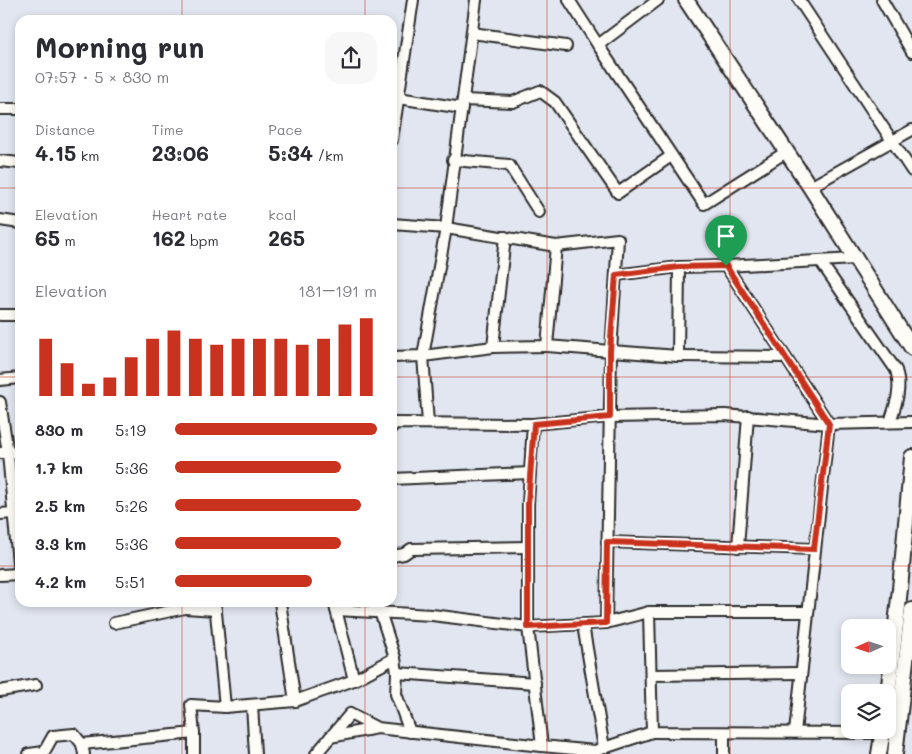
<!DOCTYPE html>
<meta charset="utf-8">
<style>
:root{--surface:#fff;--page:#f7f7f7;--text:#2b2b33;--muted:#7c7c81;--accent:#c8321e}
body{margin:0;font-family:Mali,sans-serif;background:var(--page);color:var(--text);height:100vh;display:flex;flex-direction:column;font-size:19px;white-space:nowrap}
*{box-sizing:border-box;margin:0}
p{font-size:16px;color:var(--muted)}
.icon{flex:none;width:28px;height:28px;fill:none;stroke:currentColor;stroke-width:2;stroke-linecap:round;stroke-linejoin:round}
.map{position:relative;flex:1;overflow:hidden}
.sheet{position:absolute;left:15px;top:15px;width:382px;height:592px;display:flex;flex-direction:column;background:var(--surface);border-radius:15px;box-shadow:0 2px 8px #0003}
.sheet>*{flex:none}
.needle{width:32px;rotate:267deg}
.tools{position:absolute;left:841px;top:619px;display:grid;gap:10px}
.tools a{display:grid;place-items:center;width:55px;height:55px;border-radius:10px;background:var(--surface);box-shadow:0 2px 8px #0003;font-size:25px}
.pin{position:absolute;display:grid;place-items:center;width:42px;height:42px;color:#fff;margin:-51px -21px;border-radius:50% 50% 50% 0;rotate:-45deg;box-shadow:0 0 5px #0007}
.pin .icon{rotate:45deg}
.round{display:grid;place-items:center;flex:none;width:52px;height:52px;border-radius:15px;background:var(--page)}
.summary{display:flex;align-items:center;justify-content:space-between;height:85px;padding:0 20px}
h1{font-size:28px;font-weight:800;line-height:38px}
.stats{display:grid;grid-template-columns:repeat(3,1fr);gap:8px;height:85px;padding:5px 20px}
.stats div{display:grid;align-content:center}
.stats b{font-size:21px;font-weight:800}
.stats small{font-size:14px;font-weight:400}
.stats p{font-size:14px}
.chart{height:140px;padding:10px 20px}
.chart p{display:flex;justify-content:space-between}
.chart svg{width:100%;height:90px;margin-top:5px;stroke:var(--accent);stroke-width:6}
ul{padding:0 20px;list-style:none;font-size:16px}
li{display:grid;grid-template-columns:80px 60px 1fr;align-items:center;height:38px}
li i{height:12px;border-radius:6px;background:var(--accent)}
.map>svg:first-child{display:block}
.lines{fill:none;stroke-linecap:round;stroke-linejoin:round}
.street-casing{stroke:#2b2b2b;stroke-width:14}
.secondary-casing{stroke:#2b2b2b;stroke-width:18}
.street{stroke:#fdfcf7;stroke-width:10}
.secondary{stroke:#fdfcf7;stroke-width:14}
.route-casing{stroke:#fff;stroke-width:10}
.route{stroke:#c8321e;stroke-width:6}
.grid{fill:none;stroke:#c8321e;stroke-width:1;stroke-opacity:0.55}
</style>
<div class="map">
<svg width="912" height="754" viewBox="0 0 912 754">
<rect width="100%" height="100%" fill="#e2e6f0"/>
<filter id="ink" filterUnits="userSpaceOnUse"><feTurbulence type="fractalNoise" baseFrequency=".02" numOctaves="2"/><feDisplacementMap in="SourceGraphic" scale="10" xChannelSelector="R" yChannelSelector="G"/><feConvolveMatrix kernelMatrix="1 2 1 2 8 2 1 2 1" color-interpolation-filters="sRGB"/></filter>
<g filter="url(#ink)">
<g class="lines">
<defs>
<g id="street">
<polyline points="569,0 598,45"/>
<polyline points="658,0 598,45 704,204 786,152"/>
<polyline points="799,0 912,171"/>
<polyline points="882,0 912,52"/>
<polyline points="472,33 566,46"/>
<polyline points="392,97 462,108"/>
<polyline points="463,100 513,102 540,91 555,102 618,193 671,156"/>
<polyline points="0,109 20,109"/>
<polyline points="392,140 413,0"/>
<polyline points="453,160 509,165 539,212"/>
<polyline points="0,161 20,163"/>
<polyline points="810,187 912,130"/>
<polyline points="0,220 20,223"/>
<polyline points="392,224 446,228 556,246 618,239 611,351 547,346"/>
<path d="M820 261 896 370C902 389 896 404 890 422"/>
<polyline points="726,266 855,259"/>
<polyline points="616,275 679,267"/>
<polyline points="0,315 20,315"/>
<polyline points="493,347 505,237"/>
<polyline points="678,356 785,357"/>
<polyline points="392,357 423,356 493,347 547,346 556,246"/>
<polyline points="0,380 20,378"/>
<polyline points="0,402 8,453 19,574"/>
<polyline points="428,423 423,356 446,228 476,0"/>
<polyline points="392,427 393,423 533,424"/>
<polyline points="0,453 20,452"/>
<polyline points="392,479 530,473"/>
<polyline points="0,514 13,513"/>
<polyline points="607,542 814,549"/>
<polyline points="738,547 748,416"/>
<polyline points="392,556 404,554 411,549 527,547"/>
<polyline points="0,575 20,574"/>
<polyline points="185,602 185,608 216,610"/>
<polyline points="215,602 225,707 295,701"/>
<polyline points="280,602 295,701 354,680 395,658 377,602"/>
<polyline points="334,602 354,680"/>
<polyline points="336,610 432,615 528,627 542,746 595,751 652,732"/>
<polyline points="649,612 807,612"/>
<polyline points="114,623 185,608"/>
<polyline points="606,623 611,351 678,356 679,267 726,266 829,424 795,732"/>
<polyline points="583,625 604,748"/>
<polyline points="395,658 397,673 535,683"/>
<polyline points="397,673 396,694 410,732"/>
<polyline points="651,675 801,673"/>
<polyline points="0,691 36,685"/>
<polyline points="252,705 255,754"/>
<polyline points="194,733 194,754"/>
<polyline points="883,733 652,732 649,612 606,623 528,627 528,504 533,424 610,417 725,415 829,424 912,422"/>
<polyline points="330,737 377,728"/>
<polyline points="29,754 44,752 53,736 74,734 82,744"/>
<polyline points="84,754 82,744 194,733 191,705 225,707"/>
<polyline points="316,754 350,714 377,728 542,746"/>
<polyline points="724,754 724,734"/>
</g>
<g id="secondary">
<polyline points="686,0 810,187 912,348"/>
<polyline points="888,694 900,589 912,457"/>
<polyline points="879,754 883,730"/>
<polyline points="895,754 912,610"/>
</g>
</defs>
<use href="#street" class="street-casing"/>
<use href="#secondary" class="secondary-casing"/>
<use href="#street" class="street"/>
<use href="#secondary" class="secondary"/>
</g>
</g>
<g class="lines" filter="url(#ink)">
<defs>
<polygon id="route" points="726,266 829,424 814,549 607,542 606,623 528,627 528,504 534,424 610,417 610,351 616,275 679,267"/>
</defs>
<use href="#route" class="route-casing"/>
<use href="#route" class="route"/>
</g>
<path class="grid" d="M182 0V20M365 0V20M547 0V754M730 0V754M0 188H20M392 188H912M0 377H20M392 377H912M0 566H20M392 566H912M182 602V754M365 602V754"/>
</svg>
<div class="tools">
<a><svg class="needle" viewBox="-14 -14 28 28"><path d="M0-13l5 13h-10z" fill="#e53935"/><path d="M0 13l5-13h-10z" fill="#7c7c81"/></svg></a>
<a><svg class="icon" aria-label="layers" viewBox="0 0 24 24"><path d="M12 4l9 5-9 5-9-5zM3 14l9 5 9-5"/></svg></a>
</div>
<div class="pin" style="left:726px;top:266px;background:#1e9e55"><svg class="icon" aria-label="arrive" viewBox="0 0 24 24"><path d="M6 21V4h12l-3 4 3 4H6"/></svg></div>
<section class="sheet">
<div class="summary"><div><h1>Morning run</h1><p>07:57 · 5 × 830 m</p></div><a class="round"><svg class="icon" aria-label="share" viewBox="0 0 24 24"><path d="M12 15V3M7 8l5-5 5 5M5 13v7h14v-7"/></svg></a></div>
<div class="stats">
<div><p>Distance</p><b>4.15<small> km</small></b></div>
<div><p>Time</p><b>23:06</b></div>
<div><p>Pace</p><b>5:34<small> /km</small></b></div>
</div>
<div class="stats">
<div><p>Elevation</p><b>65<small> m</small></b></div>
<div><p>Heart rate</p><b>162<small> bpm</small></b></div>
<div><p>kcal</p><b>265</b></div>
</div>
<div class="chart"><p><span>Elevation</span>181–191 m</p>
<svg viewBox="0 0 160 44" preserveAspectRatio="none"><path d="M5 44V16M15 44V28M25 44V38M35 44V35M45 44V25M55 44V16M65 44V12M75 44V16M85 44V19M95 44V16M105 44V16M115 44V16M125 44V19M135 44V16M145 44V9M155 44V6"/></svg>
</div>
<ul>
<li><b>830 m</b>5:19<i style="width:100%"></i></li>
<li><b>1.7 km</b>5:36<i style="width:82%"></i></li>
<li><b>2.5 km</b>5:26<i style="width:92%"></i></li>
<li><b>3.3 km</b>5:36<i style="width:82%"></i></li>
<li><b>4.2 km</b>5:51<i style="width:68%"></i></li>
</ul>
</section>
</div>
